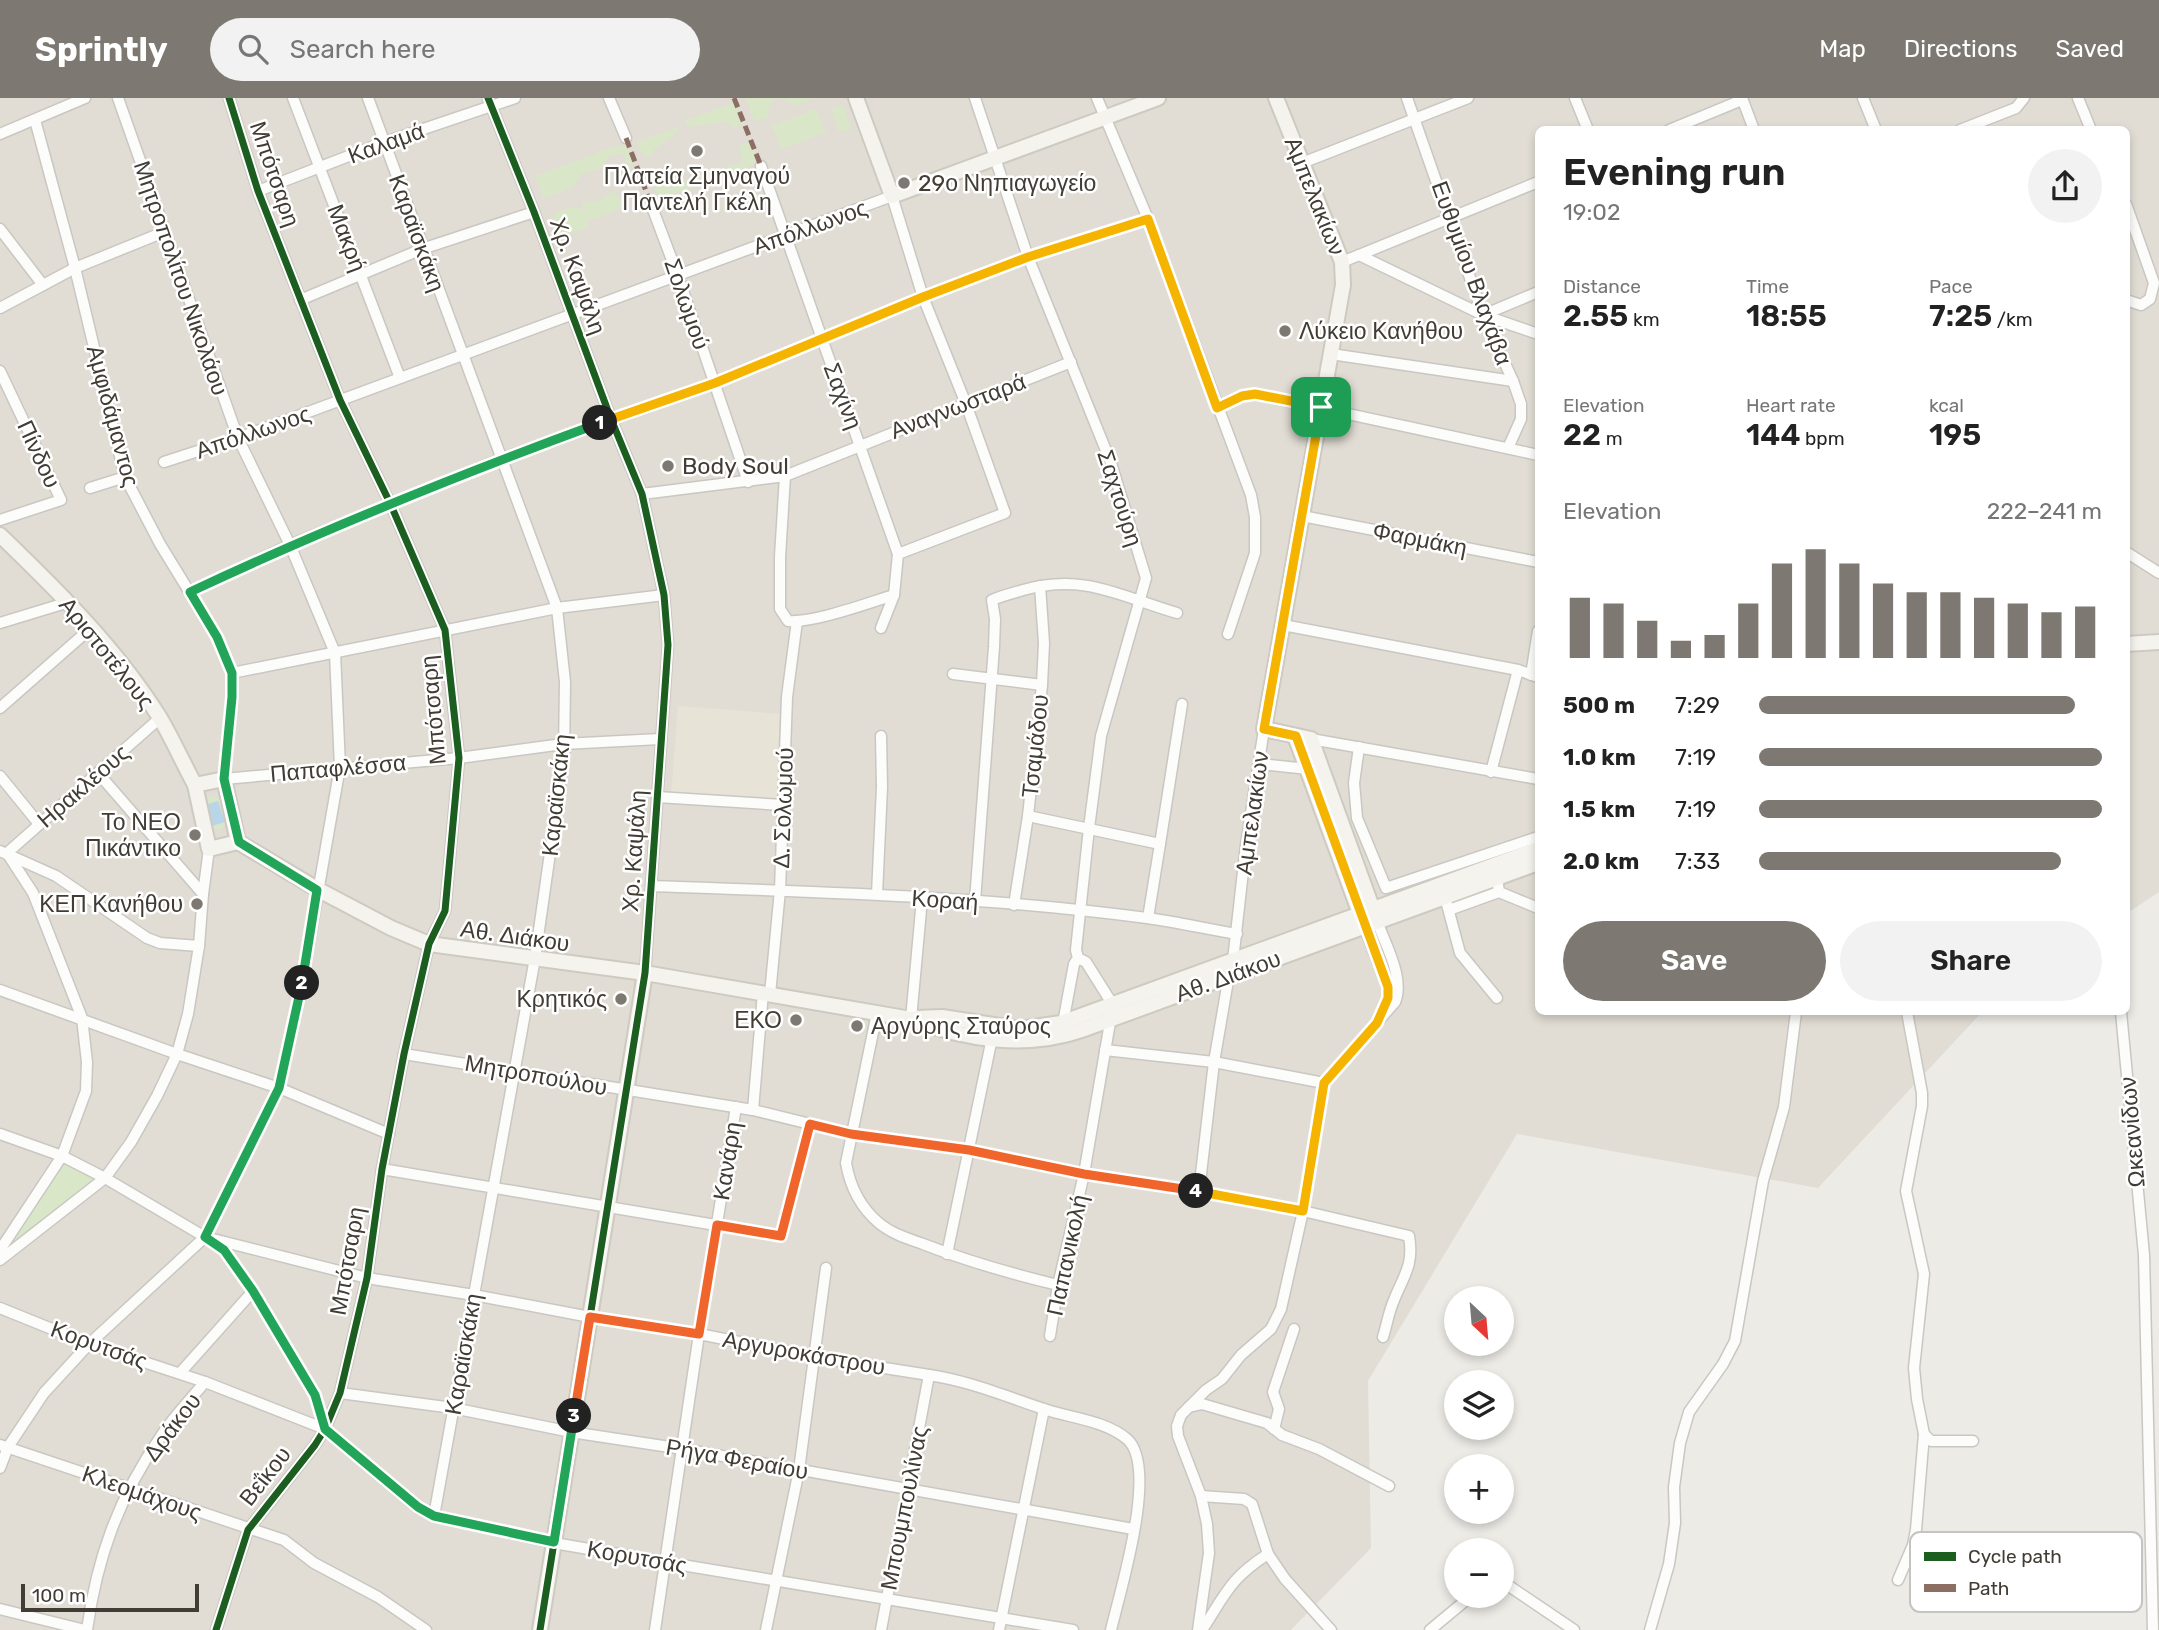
<!DOCTYPE html>
<meta charset="utf-8">
<style>
:root{--surface:#fff;--page:#f2f2f2;--text:#222;--muted:#767676;--accent:#7d7972}
body{margin:0;font-family:Rubik,sans-serif;background:var(--page);color:var(--text);height:100vh;display:flex;flex-direction:column;font-size:26px;white-space:nowrap}
*{box-sizing:border-box;margin:0}
p{font-size:23px;color:var(--muted)}
.icon{flex:none;width:38px;height:38px;fill:none;stroke:currentColor;stroke-width:2;stroke-linecap:round;stroke-linejoin:round}
.map{position:relative;flex:1;overflow:hidden}
.sheet{position:absolute;left:1535px;top:28px;width:595px;height:889px;display:flex;flex-direction:column;background:var(--surface);border-radius:10px;box-shadow:0 4px 10px #0003}
.sheet>*{flex:none}
.needle{width:46px;rotate:154deg}
.controls{position:absolute;left:1444px;top:1188px;display:grid;gap:14px}
.controls a{display:grid;place-items:center;width:70px;height:70px;border-radius:50%;background:var(--surface);box-shadow:0 4px 10px #0003;font-size:35px}
.scale{position:absolute;left:21px;bottom:18px;width:178px;box-sizing:border-box;padding-left:7px;border:4px solid #413c34;border-top:0;font-size:19px;line-height:24px;white-space:nowrap;color:#413c34;-webkit-text-stroke:5px #fff;paint-order:stroke}
.pin{position:absolute;display:grid;place-items:center;width:60px;height:60px;color:#fff;margin:-30px;border-radius:14px;box-shadow:0 4px 10px #0006}
.km{position:absolute;width:35px;height:35px;margin:-18px;border-radius:50%;background:#222;color:#fff;font-size:19px;line-height:35px;text-align:center}
.round{display:grid;place-items:center;flex:none;width:74px;height:74px;border-radius:37px;background:var(--page)}
.summary{display:flex;align-items:center;justify-content:space-between;height:119px;padding:0 28px}
h1{font-size:38px;font-weight:600;line-height:52px}
.figures{display:grid;grid-template-columns:repeat(3,1fr);gap:10px;height:119px;padding:7px 28px}
.figures div{display:grid;align-content:center}
.figures b{font-size:30px;font-weight:600}
.figures small{font-size:19px;font-weight:400}
.figures p{font-size:19px}
.chart{height:196px;padding:14px 28px}
.chart p{display:flex;justify-content:space-between}
.chart svg{width:100%;height:126px;margin-top:7px;stroke:var(--accent);stroke-width:6}
.action{display:flex;gap:14px;margin-top:auto;padding:14px 28px}
.action a{flex:1;height:80px;border-radius:42px;background:var(--accent);color:#fff;font-size:28px;font-weight:600;line-height:80px;text-align:center}
.action a+a{background:var(--page);color:var(--text)}
ul{padding:0 28px;list-style:none;font-size:23px}
li{display:grid;grid-template-columns:112px 84px 1fr;align-items:center;height:52px}
li i{height:18px;border-radius:9px;background:var(--accent)}
header{display:flex;align-items:center;gap:42px;box-sizing:border-box;height:98px;padding:0 35px;background:var(--accent);color:#fff}
header strong{font-size:33px}
nav{display:flex;gap:38px;margin-inline-start:auto;font-size:24px}
.search{width:490px;height:63px;background:var(--page);display:flex;align-items:center;gap:18px;box-sizing:border-box;padding:0 24px;border-radius:38px;color:var(--muted);font-size:26px}
.map>svg:first-child{display:block}
.residential{fill:#e1ddd4}
.education{fill:#e7e3d6}
.green{fill:#dae6c8}
.water{fill:#b9d5e8}
.lines{fill:none;stroke-linecap:round;stroke-linejoin:round}
.street-casing{stroke:#c9c7c2;stroke-width:13}
.secondary-casing{stroke:#cdcac0;stroke-width:18}
.street{stroke:#fcfcfb;stroke-width:10}
.secondary{stroke:#f5f3ed;stroke-width:14}
.quiet{stroke:#8d6e63;stroke-width:5;stroke-dasharray:10 5;stroke-linecap:butt}
.cycleway-casing{stroke:#fff;stroke-width:11}
.cycleway{stroke:#1b5e20;stroke-width:7}
.split-1-casing{stroke:#fff;stroke-width:14}
.split-2-casing{stroke:#fff;stroke-width:14}
.split-3-casing{stroke:#fff;stroke-width:14}
.split-4-casing{stroke:#fff;stroke-width:14}
.split-5-casing{stroke:#fff;stroke-width:14}
.split-1{stroke:#f5b400;stroke-width:9}
.split-2{stroke:#22a559;stroke-width:9}
.split-3{stroke:#22a559;stroke-width:9}
.split-4{stroke:#f0652b;stroke-width:9}
.split-5{stroke:#f5b400;stroke-width:9}
.poi-dot{fill:#7d7972;stroke:#fff;stroke-width:2.5}
.labels{text-anchor:middle;dominant-baseline:central;stroke-width:5;stroke-linejoin:round;paint-order:stroke}
.street-label{font-size:23px;fill:#413c34;stroke:#fff}
.poi-label{font-size:23px;fill:#413c34;stroke:#fff;text-anchor:start}
.key{fill:#fff;stroke:#c6c4c2;stroke-width:2}
.key-label{font-size:19px;fill:#413c34}
</style>
<header>
<strong>Sprintly</strong>
<div class="search"><svg class="icon" aria-label="search" viewBox="0 0 24 24"><circle cx="10" cy="10" r="6"/><path d="M15 15l6 6"/></svg>Search here</div>
<nav><a>Map</a><a>Directions</a><a>Saved</a></nav>
</header>
<div class="map">
<svg width="2159" height="1532" viewBox="0 0 2159 1532">
<rect width="100%" height="100%" fill="#edebe6"/>
<polygon class="residential" points="0,0 2159,0 2159,794 2126,816 2126,32 1538,32 1538,914 1982,914 1818,1090 1517,1036 1368,1283 1371,1450 1291,1532 0,1532"/>
<polygon class="education" points="678,608 783,616 780,703 671,697"/>
<g class="green">
<polygon points="745,0 815,0 794,8 786,1 776,1 769,7 768,19 755,24"/>
<polygon points="735,4 744,26 733,30 726,24 687,29 684,23"/>
<polygon points="843,7 851,30 839,34 831,11"/>
<polygon points="816,11 826,34 782,51 772,28"/>
<polygon points="678,29 678,34 655,51 653,56 645,60 637,44"/>
<polygon points="747,44 751,45 758,65 711,83 708,76 743,63 738,49"/>
<polygon points="619,47 626,48 634,66 629,69 622,55 609,59 601,70 580,77 573,90 568,89 562,94 543,100 535,78"/>
<polygon points="655,76 661,77 667,91 702,79 704,85 659,101 650,79"/>
<polygon points="614,93 624,108 605,117 586,123 588,129 561,139 553,116 572,109 582,111 584,117 582,105 598,103"/>
<path d="M210 698 219 701C224 711 231 724 220 732L211 730 205 701Z"/>
<polygon points="62,1058 105,1080 0,1162 0,1152"/>
</g>
<polygon class="water" points="218,703 225,724 212,728 205,707"/>
<g class="lines">
<defs>
<g id="street">
<polyline points="293,0 400,280"/>
<polyline points="368,0 557,510 565,584 564,657 535,860 434,1418"/>
<polyline points="488,0 534,114 611,321 642,396 664,497 668,547 645,875"/>
<polyline points="609,0 626,40"/>
<polyline points="975,0 1028,159 1111,365 1146,480 1101,638 1089,730 1076,852 1078,860 1074,866 1063,925"/>
<polyline points="1097,0 1148,121 1251,397 1255,419 1255,455 1228,536"/>
<polyline points="1407,0 1483,217 1513,283 1521,306 1521,321 1508,350"/>
<polyline points="1575,0 1588,32"/>
<polyline points="1742,0 1754,32"/>
<polyline points="1863,0 1876,32"/>
<polyline points="2078,0 2091,32"/>
<polyline points="35,22 75,170 125,379 160,446 217,539 232,575 232,599 224,681 459,660 563,646 660,641"/>
<polyline points="1669,32 1742,2"/>
<polyline points="1960,32 2016,10 2024,0"/>
<polyline points="0,36 85,0"/>
<polyline points="1302,65 1468,0"/>
<polyline points="761,68 898,456 894,497 881,530"/>
<polyline points="258,93 385,44 515,0"/>
<polyline points="2126,106 2154,185 2150,201 2141,207 2126,202"/>
<polyline points="652,109 678,178 748,384"/>
<polyline points="0,131 43,187"/>
<polyline points="1359,157 1483,217 1538,236"/>
<polyline points="1342,164 1538,84"/>
<polyline points="300,202 422,151 534,114"/>
<polyline points="0,210 75,170 164,134"/>
<polyline points="1483,217 1538,194"/>
<polyline points="1331,256 1513,283"/>
<polyline points="0,273 61,402 0,422"/>
<polyline points="1217,310 1242,298 1255,296 1538,357"/>
<polyline points="164,364 238,340 892,98 923,199 966,306 1005,415 898,456"/>
<path d="M785 378 780 459V511L788 523C814 525 868 505 894 497"/>
<polyline points="90,390 125,379"/>
<polyline points="642,396 785,378 1071,264"/>
<polyline points="1302,418 1538,464"/>
<polyline points="2126,454 2159,475"/>
<polyline points="190,494 290,447 501,361 715,285 923,199 1028,159 1148,121"/>
<polyline points="0,525 69,504"/>
<polyline points="1283,527 1518,572 1538,579"/>
<polyline points="232,575 557,510 664,497"/>
<polyline points="953,576 1042,587"/>
<polyline points="1531,577 1538,533"/>
<polyline points="0,610 91,530"/>
<polyline points="1311,641 1538,681"/>
<polyline points="1359,649 1354,685 1357,720 1386,790 1538,739"/>
<polyline points="1260,666 1308,671"/>
<polyline points="1491,674 1518,572"/>
<polyline points="98,675 203,796"/>
<polyline points="0,678 39,726"/>
<polyline points="657,699 783,707"/>
<polyline points="1028,718 1160,746 1148,820"/>
<polyline points="1160,746 1182,606"/>
<polyline points="0,753 56,778 147,840 160,845 199,848"/>
<polyline points="7,755 160,620"/>
<polyline points="1497,780 1499,794 1538,810"/>
<path d="M652 788C817 794 983 798 1147 820 1177 824 1207 831 1237 836"/>
<polyline points="877,796 882,689 881,638"/>
<polyline points="1445,799 1460,855 1497,900"/>
<path d="M975 803 994 549 995 521 992 502C1001 498 1013 495 1023 492 1085 475 1119 498 1177 515"/>
<polyline points="1014,807 1028,718 1042,587 1044,545 1040,488"/>
<polyline points="1449,812 1499,794"/>
<polyline points="1364,828 1388,889 1388,900 1382,915"/>
<polyline points="1233,862 1246,747 1264,631"/>
<polyline points="0,892 177,956 279,990 389,1036"/>
<polyline points="770,896 780,792 787,599 797,523"/>
<polyline points="1907,914 1922,995 1922,1008 1906,1093 1924,1176 1914,1270 1917,1301 1924,1336 1931,1343 1973,1343"/>
<polyline points="2121,914 2144,1157 2153,1532"/>
<path d="M877 915 846 1065C850 1088 861 1110 879 1125 892 1136 909 1141 923 1146 967 1163 1012 1176 1058 1187"/>
<polyline points="911,921 922,801"/>
<polyline points="1105,952 1214,964 1324,985"/>
<path d="M404 956 753 1012 851 1036 969 1052 1084 1076 1199 1093 1303 1113 1409 1138C1414 1167 1404 1177 1394 1202 1389 1213 1387 1226 1383 1239"/>
<polyline points="753,1012 763,895"/>
<polyline points="0,1036 62,1058 105,1080 205,1139 367,1180 474,1197 590,1219 699,1236 815,1259 929,1277 881,1532"/>
<polyline points="382,1071 781,1138 810,1026"/>
<polyline points="1199,1093 1214,964 1229,877"/>
<polyline points="210,1142 224,1152 253,1193 315,1297 324,1330"/>
<polyline points="0,1152 62,1058 86,993 87,964 82,920 33,795 7,755"/>
<polyline points="947,1156 992,940"/>
<polyline points="0,1162 105,1080 131,1044 157,998 177,956 188,916 199,848 203,796 209,751"/>
<polyline points="0,1210 89,1246 205,1284 325,1331 418,1410 434,1418 554,1445 664,1464 1073,1532"/>
<polyline points="1050,1238 1058,1187 1084,1076 1113,907 1086,864 1078,860"/>
<polyline points="180,1275 253,1193"/>
<path d="M929 1277C970 1283 1007 1299 1047 1312 1072 1320 1106 1323 1127 1341 1159 1369 1120 1493 1111 1532"/>
<polyline points="340,1295 453,1310 571,1334 683,1351 1133,1431"/>
<path d="M1189 1309 1206 1292 1222 1281 1241 1257 1271 1231 1281 1211 1303 1113 1324 985 1395 904C1405 880 1385 846 1377 823"/>
<polyline points="1274,1331 1279,1311 1273,1294 1294,1231"/>
<polyline points="0,1347 284,1442 314,1465 378,1499 426,1532"/>
<polyline points="0,1370 8,1349 44,1295 89,1246 205,1139 279,990 299,902 340,669 335,555 290,447 238,340 118,0"/>
<polyline points="1201,1398 1244,1401 1252,1406 1268,1456 1285,1481 1331,1532"/>
<polyline points="1898,1482 1913,1447 1916,1432 1924,1336"/>
<polyline points="1502,1486 1509,1488 1574,1532"/>
<polyline points="0,1511 85,1532"/>
<path d="M87 1532C97 1459 119 1399 161 1338 173 1319 190 1302 205 1284"/>
<polyline points="216,1532 248,1432 315,1347 325,1331 340,1295 367,1180 382,1071 404,956 429,846 445,813 459,660 445,532 390,405 340,302 258,93 229,0"/>
<polyline points="655,1532 699,1236 736,1009"/>
<polyline points="766,1532 799,1372 826,1170"/>
<polyline points="999,1532 1044,1311"/>
<polyline points="1198,1532 1209,1455 1207,1426 1201,1398 1178,1338 1177,1328 1181,1317 1189,1309 1202,1306 1267,1325 1282,1337 1319,1351 1389,1388"/>
<path d="M1202 1532C1225 1497 1230 1480 1268 1456"/>
<polyline points="1430,1532 1471,1498"/>
<polyline points="1650,1532 1669,1466 1675,1425 1674,1389 1680,1345 1689,1314 1723,1266 1735,1243 1763,1083 1784,1009 1796,914"/>
</g>
<g id="secondary">
<polyline points="856,0 892,98 1158,0"/>
<polyline points="1276,0 1342,164 1343,187 1264,631 1311,641 1377,823"/>
<path d="M0 437C58 493 117 551 160 620 173 642 183 665 195 687"/>
<polyline points="2126,546 2159,544"/>
<polyline points="1295,638 1363,824"/>
<polygon points="224,681 238,744 209,751 195,687"/>
<path d="M238 744 317 791 391 830 429 846 645 875 911 921C965 942 1027 951 1082 932L1538 765"/>
<polyline points="916,920 942,919 1020,931 1061,925 1538,751"/>
<polyline points="540,1532 645,875"/>
</g>
</defs>
<use href="#street" class="street-casing"/>
<use href="#secondary" class="secondary-casing"/>
<use href="#street" class="street"/>
<use href="#secondary" class="secondary"/>
<g class="quiet">
<polyline points="734,0 761,68"/>
<polyline points="626,40 652,109"/>
</g>
<defs>
<g id="cycleway">
<polyline points="488,0 534,114 611,321 642,396 664,497 668,547 645,875 540,1532"/>
<polyline points="216,1532 248,1432 315,1347 325,1331 340,1295 367,1180 382,1071 404,956 429,846 445,813 459,660 445,532 390,405 340,302 258,93 229,0"/>
</g>
</defs>
<use href="#cycleway" class="cycleway-casing"/>
<use href="#cycleway" class="cycleway"/>
</g>
<g class="lines">
<defs>
<polyline id="split-1" points="600,325 715,285 923,199 1028,159 1148,121 1217,310 1242,298 1255,296 1321,309"/>
<path id="split-2" d="M302 885 317 792 239 744 224 681 232 599V575L217 539 190 494C324 431 461 376 600 325"/>
<polyline id="split-3" points="302,885 279,990 205,1139 224,1152 253,1193 315,1297 325,1331 418,1409 434,1418 554,1444 574,1318"/>
<polyline id="split-4" points="574,1318 590,1219 699,1236 717,1127 781,1138 810,1026 851,1036 969,1052 1084,1076 1196,1093"/>
<polyline id="split-5" points="1196,1093 1303,1113 1324,985 1377,925 1388,900 1388,889 1296,638 1264,631 1321,309"/>
</defs>
<use href="#split-1" class="split-1-casing"/>
<use href="#split-2" class="split-2-casing"/>
<use href="#split-3" class="split-3-casing"/>
<use href="#split-4" class="split-4-casing"/>
<use href="#split-5" class="split-5-casing"/>
<use href="#split-1" class="split-1"/>
<use href="#split-2" class="split-2"/>
<use href="#split-3" class="split-3"/>
<use href="#split-4" class="split-4"/>
<use href="#split-5" class="split-5"/>
</g>
<g class="poi-dot">
<circle cx="697" cy="53" r="7"/>
<circle cx="904" cy="85" r="7"/>
<circle cx="1285" cy="233" r="7"/>
<circle cx="668" cy="368" r="7"/>
<circle cx="195" cy="737" r="7"/>
<circle cx="197" cy="806" r="7"/>
<circle cx="621" cy="901" r="7"/>
<circle cx="796" cy="922" r="7"/>
<circle cx="857" cy="928" r="7"/>
</g>
<g class="labels">
<g class="street-label">
<text transform="translate(386 45) rotate(-20)">Καλαμά</text>
<text transform="translate(275 76) rotate(71)">Μπότσαρη</text>
<text transform="translate(1315 98) rotate(68)">Αμπελακίων</text>
<text transform="translate(810 129) rotate(-20)">Απόλλωνος</text>
<text transform="translate(417 135) rotate(70)">Καραϊσκάκη</text>
<text transform="translate(347 140) rotate(69)">Μακρή</text>
<text transform="translate(1472 175) rotate(70)">Ευθυμίου Βλαχάβα</text>
<text transform="translate(578 178) rotate(70)">Χρ. Καψάλη</text>
<text transform="translate(181 180) rotate(71)">Μητροπολίτου Νικολάου</text>
<text transform="translate(687 206) rotate(71)">Σολωμού</text>
<text transform="translate(843 298) rotate(69)">Σαχίνη</text>
<text transform="translate(958 308) rotate(-21)">Αναγνωσταρά</text>
<text transform="translate(113 318) rotate(75)">Αμφιδάμαντος</text>
<text transform="translate(253 334) rotate(-19)">Απόλλωνος</text>
<text transform="translate(39 356) rotate(65)">Πίνδου</text>
<text transform="translate(1120 400) rotate(72)">Σαχτούρη</text>
<text transform="translate(1420 441) rotate(11)">Φαρμάκη</text>
<text transform="translate(107 555) rotate(51)">Αριστοτέλους</text>
<text transform="translate(433 612) rotate(-95)">Μπότσαρη</text>
<text transform="translate(1035 648) rotate(-84)">Τσαμάδου</text>
<text transform="translate(338 670) rotate(-5)">Παπαφλέσσα</text>
<text transform="translate(83 688) rotate(-41)">Ηρακλέους</text>
<text transform="translate(556 697) rotate(-84)">Καραϊσκάκη</text>
<text transform="translate(783 710) rotate(-88)">Δ. Σολωμού</text>
<text transform="translate(1252 715) rotate(-82)">Αμπελακίων</text>
<text transform="translate(634 753) rotate(-86)">Χρ. Καψάλη</text>
<text transform="translate(945 802) rotate(4)">Κοραή</text>
<text transform="translate(515 838) rotate(8)">Αθ. Διάκου</text>
<text transform="translate(1228 878) rotate(-20)">Αθ. Διάκου</text>
<text transform="translate(536 977) rotate(10)">Μητροπούλου</text>
<text transform="translate(2132 1034) rotate(-95)">Ωκεανίδων</text>
<text transform="translate(727 1063) rotate(-81)">Κανάρη</text>
<text transform="translate(1067 1157) rotate(-78)">Παπανικολή</text>
<text transform="translate(347 1163) rotate(-80)">Μπότσαρη</text>
<text transform="translate(99 1247) rotate(20)">Κορυτσάς</text>
<text transform="translate(804 1255) rotate(10)">Αργυροκάστρου</text>
<text transform="translate(463 1256) rotate(-80)">Καραϊσκάκη</text>
<text transform="translate(172 1329) rotate(-53)">Δράκου</text>
<text transform="translate(737 1361) rotate(10)">Ρήγα Φεραίου</text>
<text transform="translate(265 1378) rotate(-52)">Βεΐκου</text>
<text transform="translate(142 1395) rotate(19)">Κλεομάχους</text>
<text transform="translate(904 1410) rotate(-79)">Μπουμπουλίνας</text>
<text transform="translate(637 1459) rotate(10)">Κορυτσάς</text>
</g>
<g class="poi-label">
<text x="697" y="78" text-anchor="middle">Πλατεία Σμηναγού<tspan x="697" dy="26">Παντελή Γκέλη</tspan></text>
<text x="918" y="85">29ο Νηπιαγωγείο</text>
<text x="1299" y="233">Λύκειο Κανήθου</text>
<text x="682" y="368">Body Soul</text>
<text x="181" y="724" text-anchor="end">Το ΝΕΟ<tspan x="181" dy="26">Πικάντικο</tspan></text>
<text x="183" y="806" text-anchor="end">ΚΕΠ Κανήθου</text>
<text x="607" y="901" text-anchor="end">Κρητικός</text>
<text x="782" y="922" text-anchor="end">ΕΚΟ</text>
<text x="871" y="928">Αργύρης Σταύρος</text>
</g>
</g>
<rect x="1910" y="1434" width="232" height="80" rx="10" class="key"/>
<rect x="1924" y="1454" width="32" height="9" fill="#1b5e20"/>
<rect x="1924" y="1486" width="32" height="8" fill="#8d6e63"/>
<g class="key-label">
<text x="1968" y="1465">Cycle path</text>
<text x="1968" y="1497">Path</text>
</g>
</svg>
<div class="controls">
<a><svg class="needle" viewBox="-14 -14 28 28"><path d="M0-13l5 13h-10z" fill="#e53935"/><path d="M0 13l5-13h-10z" fill="#767676"/></svg></a>
<a><svg class="icon" aria-label="layers" viewBox="0 0 24 24"><path d="M12 4l9 5-9 5-9-5zM3 14l9 5 9-5"/></svg></a>
<a>+</a>
<a>−</a>
</div>
<div class="scale">100 m</div>
<div class="pin" style="left:1321px;top:309px;background:#1e9e55"><svg class="icon" aria-label="arrive" viewBox="0 0 24 24"><path d="M6 21V4h12l-3 4 3 4H6"/></svg></div>
<b class="km" style="left:600px;top:325px">1</b>
<b class="km" style="left:302px;top:885px">2</b>
<b class="km" style="left:574px;top:1318px">3</b>
<b class="km" style="left:1196px;top:1093px">4</b>
<section class="sheet">
<div class="summary"><div><h1>Evening run</h1><p>19:02</p></div><a class="round"><svg class="icon" aria-label="share" viewBox="0 0 24 24"><path d="M12 15V3M7 8l5-5 5 5M5 13v7h14v-7"/></svg></a></div>
<div class="figures">
<div><p>Distance</p><b>2.55<small> km</small></b></div>
<div><p>Time</p><b>18:55</b></div>
<div><p>Pace</p><b>7:25<small> /km</small></b></div>
</div>
<div class="figures">
<div><p>Elevation</p><b>22<small> m</small></b></div>
<div><p>Heart rate</p><b>144<small> bpm</small></b></div>
<div><p>kcal</p><b>195</b></div>
</div>
<div class="chart"><p><span>Elevation</span>222–241 m</p>
<svg viewBox="0 0 160 44" preserveAspectRatio="none"><path d="M5 44V23M15 44V25M25 44V31M35 44V38M45 44V36M55 44V25M65 44V11M75 44V6M85 44V11M95 44V18M105 44V21M115 44V21M125 44V23M135 44V25M145 44V28M155 44V26"/></svg>
</div>
<ul>
<li><b>500 m</b>7:29<i style="width:92%"></i></li>
<li><b>1.0 km</b>7:19<i style="width:100%"></i></li>
<li><b>1.5 km</b>7:19<i style="width:100%"></i></li>
<li><b>2.0 km</b>7:33<i style="width:88%"></i></li>
</ul>
<div class="action"><a>Save</a><a>Share</a></div>
</section>
</div>
